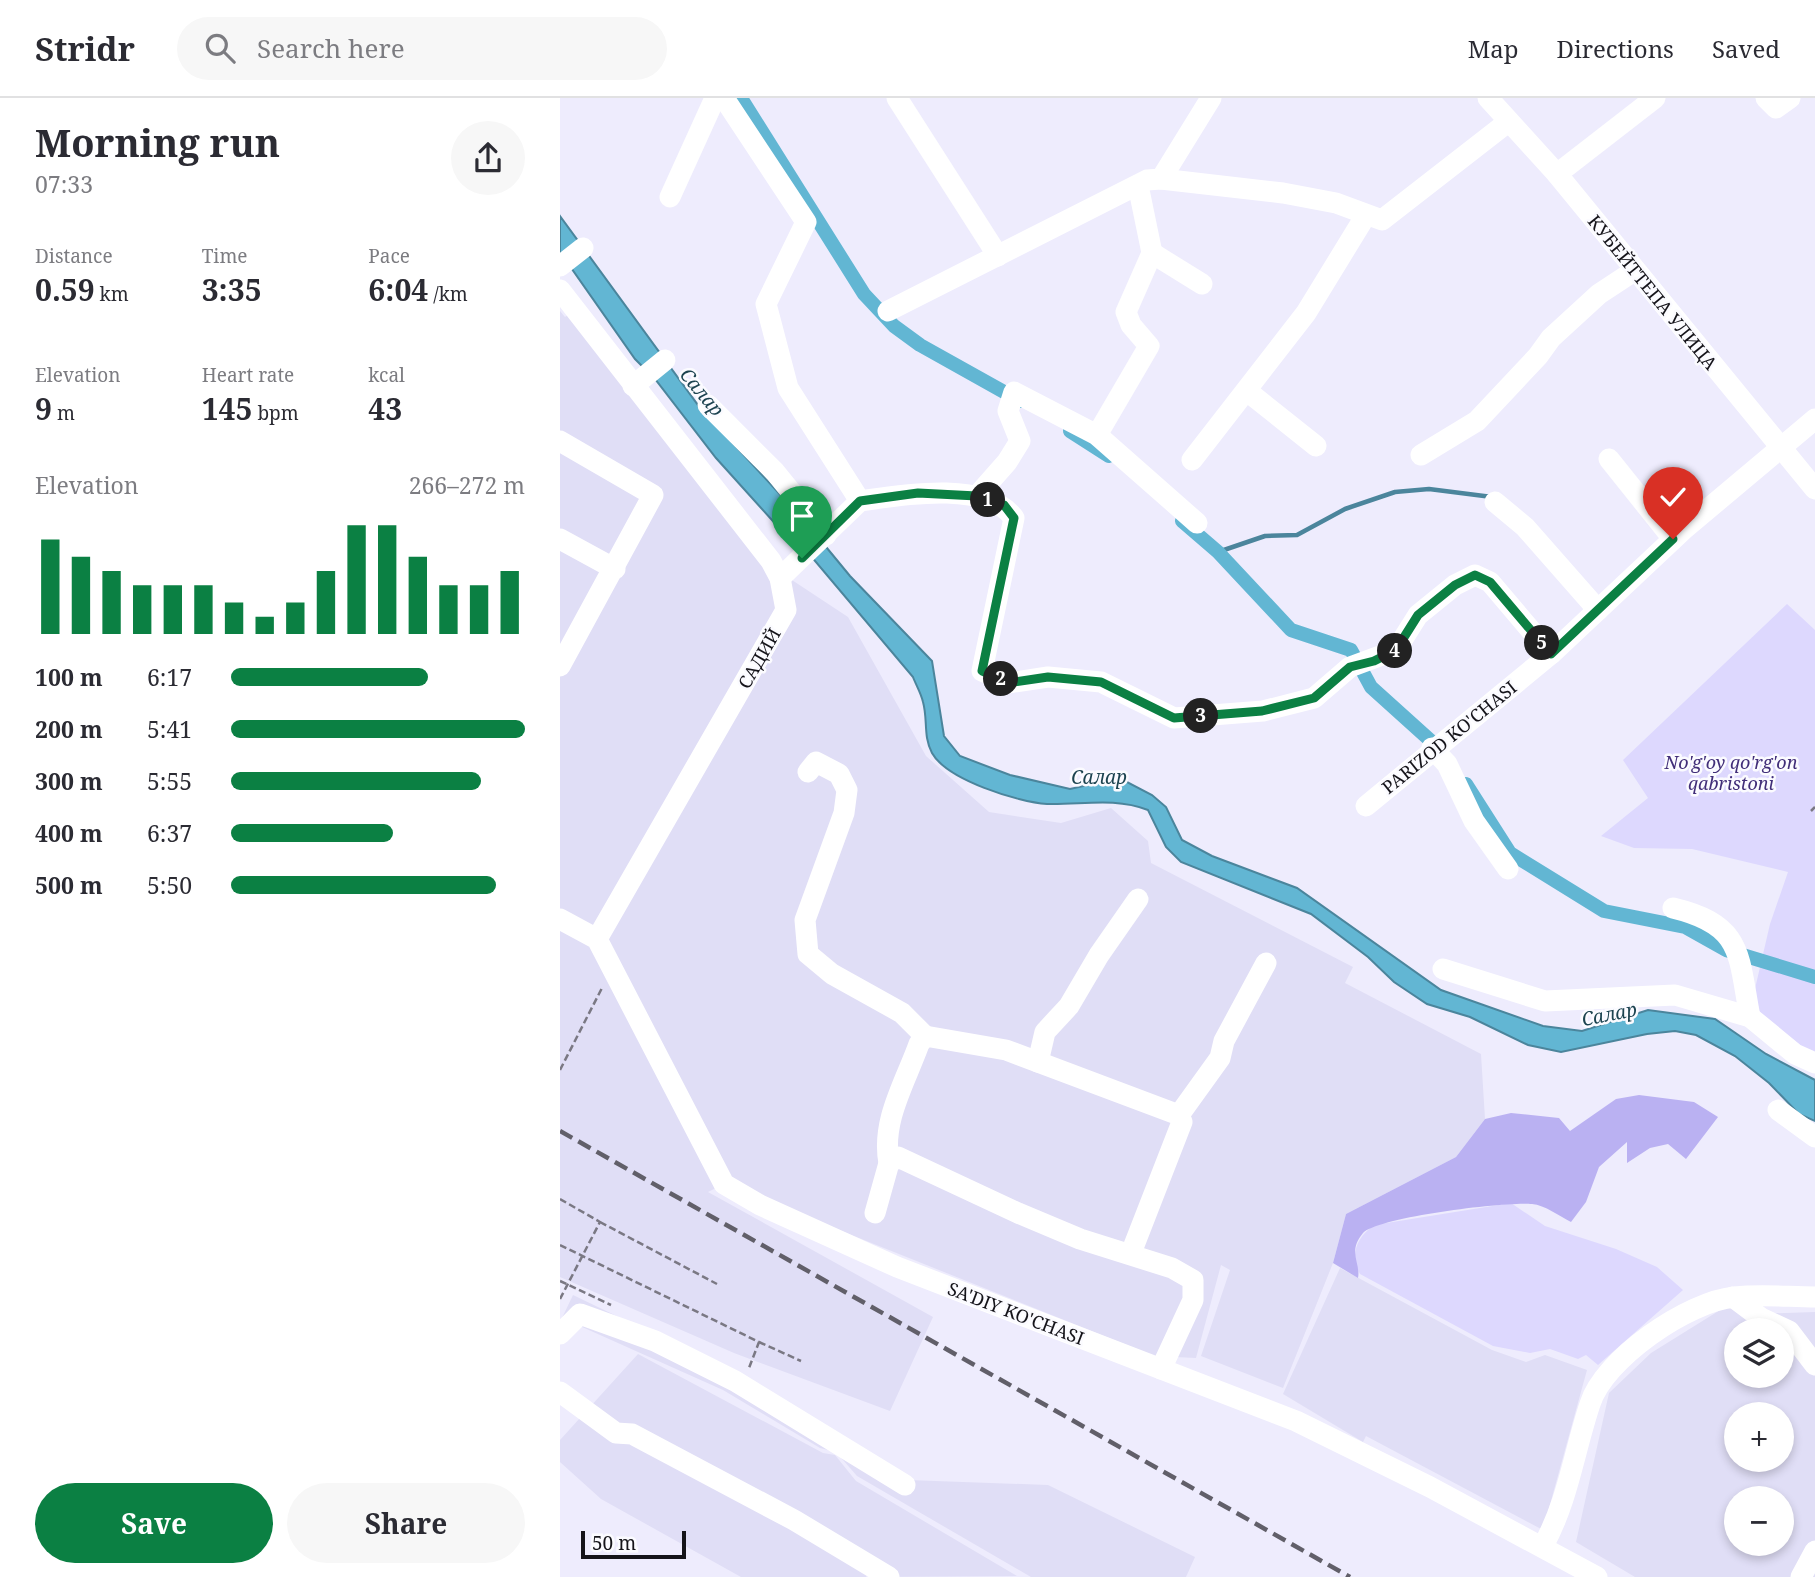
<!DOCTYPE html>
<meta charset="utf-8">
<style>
:root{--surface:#fff;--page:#f7f7f7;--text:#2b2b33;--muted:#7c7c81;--line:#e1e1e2;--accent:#0b8043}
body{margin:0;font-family:"Noto Serif",serif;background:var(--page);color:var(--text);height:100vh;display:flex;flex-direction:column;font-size:26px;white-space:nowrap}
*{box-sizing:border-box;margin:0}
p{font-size:23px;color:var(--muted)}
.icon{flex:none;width:38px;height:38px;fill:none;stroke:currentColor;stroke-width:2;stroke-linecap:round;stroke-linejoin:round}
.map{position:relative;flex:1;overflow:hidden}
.panel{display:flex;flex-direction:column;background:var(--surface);width:560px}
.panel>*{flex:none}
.controls{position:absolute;left:1164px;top:1220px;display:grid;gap:14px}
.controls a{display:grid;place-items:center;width:70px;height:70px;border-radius:50%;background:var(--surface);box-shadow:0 4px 10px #0003;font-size:35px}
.scale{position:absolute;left:21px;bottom:18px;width:105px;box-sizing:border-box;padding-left:7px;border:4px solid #15141a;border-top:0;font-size:19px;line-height:24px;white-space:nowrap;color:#15141a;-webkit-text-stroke:5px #fbfbff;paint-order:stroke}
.pin{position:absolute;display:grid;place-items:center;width:60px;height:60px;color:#fff;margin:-72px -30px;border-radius:50% 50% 50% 0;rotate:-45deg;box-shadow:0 0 7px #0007}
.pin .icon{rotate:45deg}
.km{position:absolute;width:35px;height:35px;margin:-18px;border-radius:50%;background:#222;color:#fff;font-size:19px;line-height:35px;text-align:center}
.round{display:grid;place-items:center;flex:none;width:74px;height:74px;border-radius:37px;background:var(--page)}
.headline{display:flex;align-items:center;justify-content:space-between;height:119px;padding:0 35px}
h1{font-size:38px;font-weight:700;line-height:52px}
.stats{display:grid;grid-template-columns:repeat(3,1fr);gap:10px;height:119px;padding:7px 35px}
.stats div{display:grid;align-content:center}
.stats b{font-size:30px;font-weight:700}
.stats small{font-size:19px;font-weight:400}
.stats p{font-size:19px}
.chart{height:196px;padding:14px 35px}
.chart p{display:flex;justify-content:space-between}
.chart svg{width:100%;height:126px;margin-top:7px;stroke:var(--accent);stroke-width:6}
.action{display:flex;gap:14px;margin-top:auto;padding:14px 35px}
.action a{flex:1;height:80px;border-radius:42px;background:var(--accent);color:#fff;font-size:28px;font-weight:700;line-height:80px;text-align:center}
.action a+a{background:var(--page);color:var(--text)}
ul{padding:0 35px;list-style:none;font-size:23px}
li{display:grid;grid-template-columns:112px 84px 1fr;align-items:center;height:52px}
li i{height:18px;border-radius:9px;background:var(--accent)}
header{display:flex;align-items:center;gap:42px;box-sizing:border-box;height:98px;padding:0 35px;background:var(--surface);border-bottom:2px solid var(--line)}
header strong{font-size:33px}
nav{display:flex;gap:38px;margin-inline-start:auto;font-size:24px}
.search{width:490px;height:63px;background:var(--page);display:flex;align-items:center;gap:18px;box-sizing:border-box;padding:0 24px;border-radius:38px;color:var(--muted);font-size:26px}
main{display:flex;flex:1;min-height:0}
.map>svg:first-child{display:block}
.built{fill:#e0def6;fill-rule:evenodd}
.green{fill:#ddd8fe}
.forest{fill:#bab1f2}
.water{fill:#62b6d3;stroke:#4b859c;stroke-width:2}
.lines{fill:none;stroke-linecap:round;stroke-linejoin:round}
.stream{stroke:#4b859c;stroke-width:4.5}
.canal{stroke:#62b6d3;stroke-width:14}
.path{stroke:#7a7883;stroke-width:2.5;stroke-dasharray:7 3.5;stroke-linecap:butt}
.minor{stroke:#fff;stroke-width:21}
.rail{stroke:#615f69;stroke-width:4.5;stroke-dasharray:14 7;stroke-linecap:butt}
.route-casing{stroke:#fff;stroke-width:14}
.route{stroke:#0b8043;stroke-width:9}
.labels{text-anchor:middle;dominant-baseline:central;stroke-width:5;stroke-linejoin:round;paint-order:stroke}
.street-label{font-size:18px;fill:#15141a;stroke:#fbfbff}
.park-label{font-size:18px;font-style:italic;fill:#412e79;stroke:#fbfbff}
.water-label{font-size:19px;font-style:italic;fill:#1c4350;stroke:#fbfbff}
</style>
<header>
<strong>Stridr</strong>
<div class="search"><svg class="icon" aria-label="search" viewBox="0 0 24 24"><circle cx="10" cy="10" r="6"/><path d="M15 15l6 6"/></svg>Search here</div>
<nav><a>Map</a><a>Directions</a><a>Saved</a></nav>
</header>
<main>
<section class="panel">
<div class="headline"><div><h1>Morning run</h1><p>07:33</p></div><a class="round"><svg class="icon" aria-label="share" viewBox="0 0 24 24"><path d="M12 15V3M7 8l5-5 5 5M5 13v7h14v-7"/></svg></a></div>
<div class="stats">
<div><p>Distance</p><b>0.59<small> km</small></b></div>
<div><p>Time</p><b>3:35</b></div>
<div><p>Pace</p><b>6:04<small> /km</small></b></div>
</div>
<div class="stats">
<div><p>Elevation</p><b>9<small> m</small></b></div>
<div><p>Heart rate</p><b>145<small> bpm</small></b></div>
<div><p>kcal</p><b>43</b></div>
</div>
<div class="chart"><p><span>Elevation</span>266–272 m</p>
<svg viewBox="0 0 160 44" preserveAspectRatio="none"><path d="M5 44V11M15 44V17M25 44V22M35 44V27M45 44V27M55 44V27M65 44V33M75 44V38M85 44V33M95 44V22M105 44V6M115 44V6M125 44V17M135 44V27M145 44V27M155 44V22"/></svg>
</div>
<ul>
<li><b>100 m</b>6:17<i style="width:67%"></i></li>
<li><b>200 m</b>5:41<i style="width:100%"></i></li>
<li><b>300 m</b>5:55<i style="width:85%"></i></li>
<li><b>400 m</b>6:37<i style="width:55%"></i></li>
<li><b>500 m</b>5:50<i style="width:90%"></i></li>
</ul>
<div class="action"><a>Save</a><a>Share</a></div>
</section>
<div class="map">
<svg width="1255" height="1479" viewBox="0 0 1255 1479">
<rect width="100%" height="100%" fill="#eeecfd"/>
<g class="built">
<polygon points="0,213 5,219 11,215 200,461 288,519 366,658 429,714 501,725 551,710 588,743 591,765 793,869 785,885 921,956 925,1021 896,1059 786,1116 773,1165 723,1290 641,1258 670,1172 661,1167 636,1260 594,1258 164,1086 148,1094 373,1219 330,1313 174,1255 0,1179"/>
<polygon points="780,1170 932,1252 966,1264 985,1257 1027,1272 983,1432 806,1338 803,1344 723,1296"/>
<polygon points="13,1197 179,1277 348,1382 488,1387 635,1459 626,1479 471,1479 297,1378 276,1354 260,1350 163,1292 2,1220"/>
<path d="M1173 1204 1190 1216 1255 1214V1479H1075L1016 1444 1049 1295 1091 1255ZM1176 1232H1222V1278H1176ZM1176 1316H1222V1362H1176ZM1176 1400H1222V1446H1176Z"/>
<polygon points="78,1256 263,1355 275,1357 296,1383 457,1478 309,1479 309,1474 306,1479 181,1479 41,1401 0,1364 0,1342"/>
</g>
<g class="green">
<polygon points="1227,506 1255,532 1255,959 1191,908 1210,826 1228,774 1132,751 1074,750 1041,738 1088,700 1063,662"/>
<path d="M951 1105 985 1128 1056 1151 1097 1169 1123 1192 1038 1267 1026 1257 1018 1261 990 1251 970 1255 933 1248 800 1176C789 1157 797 1139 814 1127Z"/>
</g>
<path class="forest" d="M1079 997 1134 1004 1158 1019 1126 1061 1108 1046 1090 1050 1067 1065V1044L1039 1069 1026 1104 1011 1124C999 1118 985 1107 972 1106 948 1103 817 1119 803 1135 787 1154 801 1165 798 1180L773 1165 786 1116 896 1059 925 1021 951 1015 999 1020 1010 1033 1056 1001Z"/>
<path class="water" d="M0 118 138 307 248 427 290 478 372 563 384 638 400 658 450 677 510 691 546 683 567 684 592 697 606 709 622 742 652 758 737 790 881 892 983 928 1022 933 1088 912 1155 921 1206 956 1255 982V1023L1239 1016 1209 985 1175 958 1136 937 1115 933 1087 936 1001 954 968 947 910 919 867 906 834 884 808 859 751 816 621 764 606 749 588 712C554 699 522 707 487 706 458 704 387 682 372 655 363 638 368 622 363 604 361 595 356 587 353 579L245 451H238L156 360 95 281 75 261 0 154Z"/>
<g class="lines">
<polyline class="stream" points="658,454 705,438 737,437 785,411 835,394 869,391 932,399"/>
<g class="canal">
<polyline points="181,0 304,196 334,228 360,247 460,303"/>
<polyline points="510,333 549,358"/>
<polyline points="622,423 658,454 731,532 791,552 811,589 882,653"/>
<polyline points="906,686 950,755 1044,813 1125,829 1166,852 1255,879"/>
</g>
<g class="path">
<polyline points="1251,713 1255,709"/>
<polyline points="0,972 43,888"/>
<polyline points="0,1101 40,1124 0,1201"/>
<polyline points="40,1124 157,1186"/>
<polyline points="0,1147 199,1244 189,1270"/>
<polyline points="0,1183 51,1207"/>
<polyline points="199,1244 241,1263"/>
</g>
<g class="minor">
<path d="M164 0 246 124 206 206 228 290 300 403C341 397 426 382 454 420L422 573 448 585 488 579 541 584 614 620 703 613 754 600 790 569 836 552 858 517 895 487 915 477 930 484 991 556"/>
<polyline points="337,0 438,158"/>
<polyline points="928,0 997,76 1255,391"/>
<polyline points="1206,0 1216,10 1230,0"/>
<polyline points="997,76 1095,0"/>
<polyline points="601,81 723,95 776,105 822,122 948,24"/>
<polyline points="110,99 155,0"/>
<polyline points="592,155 642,186"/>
<polyline points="0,168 23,150"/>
<polyline points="0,192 211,463 220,480 226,512 37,841"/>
<polyline points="328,213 587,82 601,81 651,0"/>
<polyline points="73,288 105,262"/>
<polyline points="687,293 756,348"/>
<polyline points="148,307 215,374 266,437"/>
<polyline points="537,337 589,248 571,227 566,214 592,155 578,87"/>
<polyline points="0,343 93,397 0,568"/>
<polyline points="861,357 917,323 978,258 991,240 1039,196 1074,173"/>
<polyline points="1049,361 1113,441"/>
<polyline points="632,362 746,215 806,117"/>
<polyline points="417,398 447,364 460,343 448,313 454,294 537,337 637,425"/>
<polyline points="935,404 965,429 1038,512"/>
<polyline points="0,441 55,471"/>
<polyline points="220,480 300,403"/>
<polyline points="872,650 887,666 914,723 948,771"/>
<polyline points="248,674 256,664 279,676 287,692 284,715 245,822 248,856 272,876 342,915 365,938"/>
<polyline points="806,708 991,556 1123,432 1255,321"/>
<path d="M1113 810C1184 827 1178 857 1190 919"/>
<polyline points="0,821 37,841 164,1086 200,1107 337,1169 736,1323 870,1389 1037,1479"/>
<polyline points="883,871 985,903 1115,897 1190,919 1235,956 1255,965"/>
<polyline points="478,964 485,934 509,908 539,857 578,801"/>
<polyline points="1218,1012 1255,1039"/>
<polyline points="619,1017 660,960 664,943 706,865"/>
<path d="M329 1065C321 1023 345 985 359 946L365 938 446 952 619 1017 622 1024 571 1155"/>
<polyline points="315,1115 329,1065 338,1059 458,1115 520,1141 612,1170 633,1182 633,1202 601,1271"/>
<polyline points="1173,1199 1201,1220 1229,1233 1255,1267"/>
<polyline points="0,1236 20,1216 95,1243 175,1283 345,1387"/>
<polyline points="0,1294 56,1335 72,1336 234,1422 329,1479"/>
<path d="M983 1448C1008 1403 1014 1354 1030 1306 1044 1261 1128 1203 1175 1199 1201 1196 1229 1199 1255 1199"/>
<polyline points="1241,1479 1255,1453"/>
</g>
<polyline class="rail" points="0,1033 790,1479"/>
</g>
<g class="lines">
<defs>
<polyline id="route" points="242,460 300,403 358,395 417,398 444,407 454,420 422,573 448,585 488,579 541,584 614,620 702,613 754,600 790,569 814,563 836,552 858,517 895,487 915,477 930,484 991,556 1113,441"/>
</defs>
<use href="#route" class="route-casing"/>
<use href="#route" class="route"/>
</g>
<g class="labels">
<g class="street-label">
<text transform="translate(1093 194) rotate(51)">КУБЕЙТТЕПА УЛИЦА</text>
<text transform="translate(199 560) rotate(-60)">САДИЙ</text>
<text transform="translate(889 639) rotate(-39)">PARIZOD KO'CHASI</text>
<text transform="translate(456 1215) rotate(21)">SA'DIY KO'CHASI</text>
</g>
<g class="park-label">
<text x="1171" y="664">No'g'oy qo'rg'on<tspan x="1171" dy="21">qabristoni</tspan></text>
</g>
<g class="water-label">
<text transform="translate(142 294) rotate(50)">Салар</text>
<text x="539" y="679">Салар</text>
<text transform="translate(1049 916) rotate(-11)">Салар</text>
</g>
</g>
</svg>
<div class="controls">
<a><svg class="icon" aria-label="layers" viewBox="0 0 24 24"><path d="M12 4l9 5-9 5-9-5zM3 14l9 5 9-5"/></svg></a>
<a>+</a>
<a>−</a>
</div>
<div class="scale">50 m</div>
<div class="pin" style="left:242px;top:460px;background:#1e9e55"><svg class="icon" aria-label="arrive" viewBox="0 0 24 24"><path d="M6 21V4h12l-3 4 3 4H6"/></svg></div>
<div class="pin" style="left:1113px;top:441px;background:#d93025"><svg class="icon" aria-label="check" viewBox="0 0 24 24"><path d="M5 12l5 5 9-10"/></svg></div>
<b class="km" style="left:428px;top:402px">1</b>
<b class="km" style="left:441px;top:581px">2</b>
<b class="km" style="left:641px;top:618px">3</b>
<b class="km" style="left:835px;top:553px">4</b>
<b class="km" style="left:982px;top:545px">5</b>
</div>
</main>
